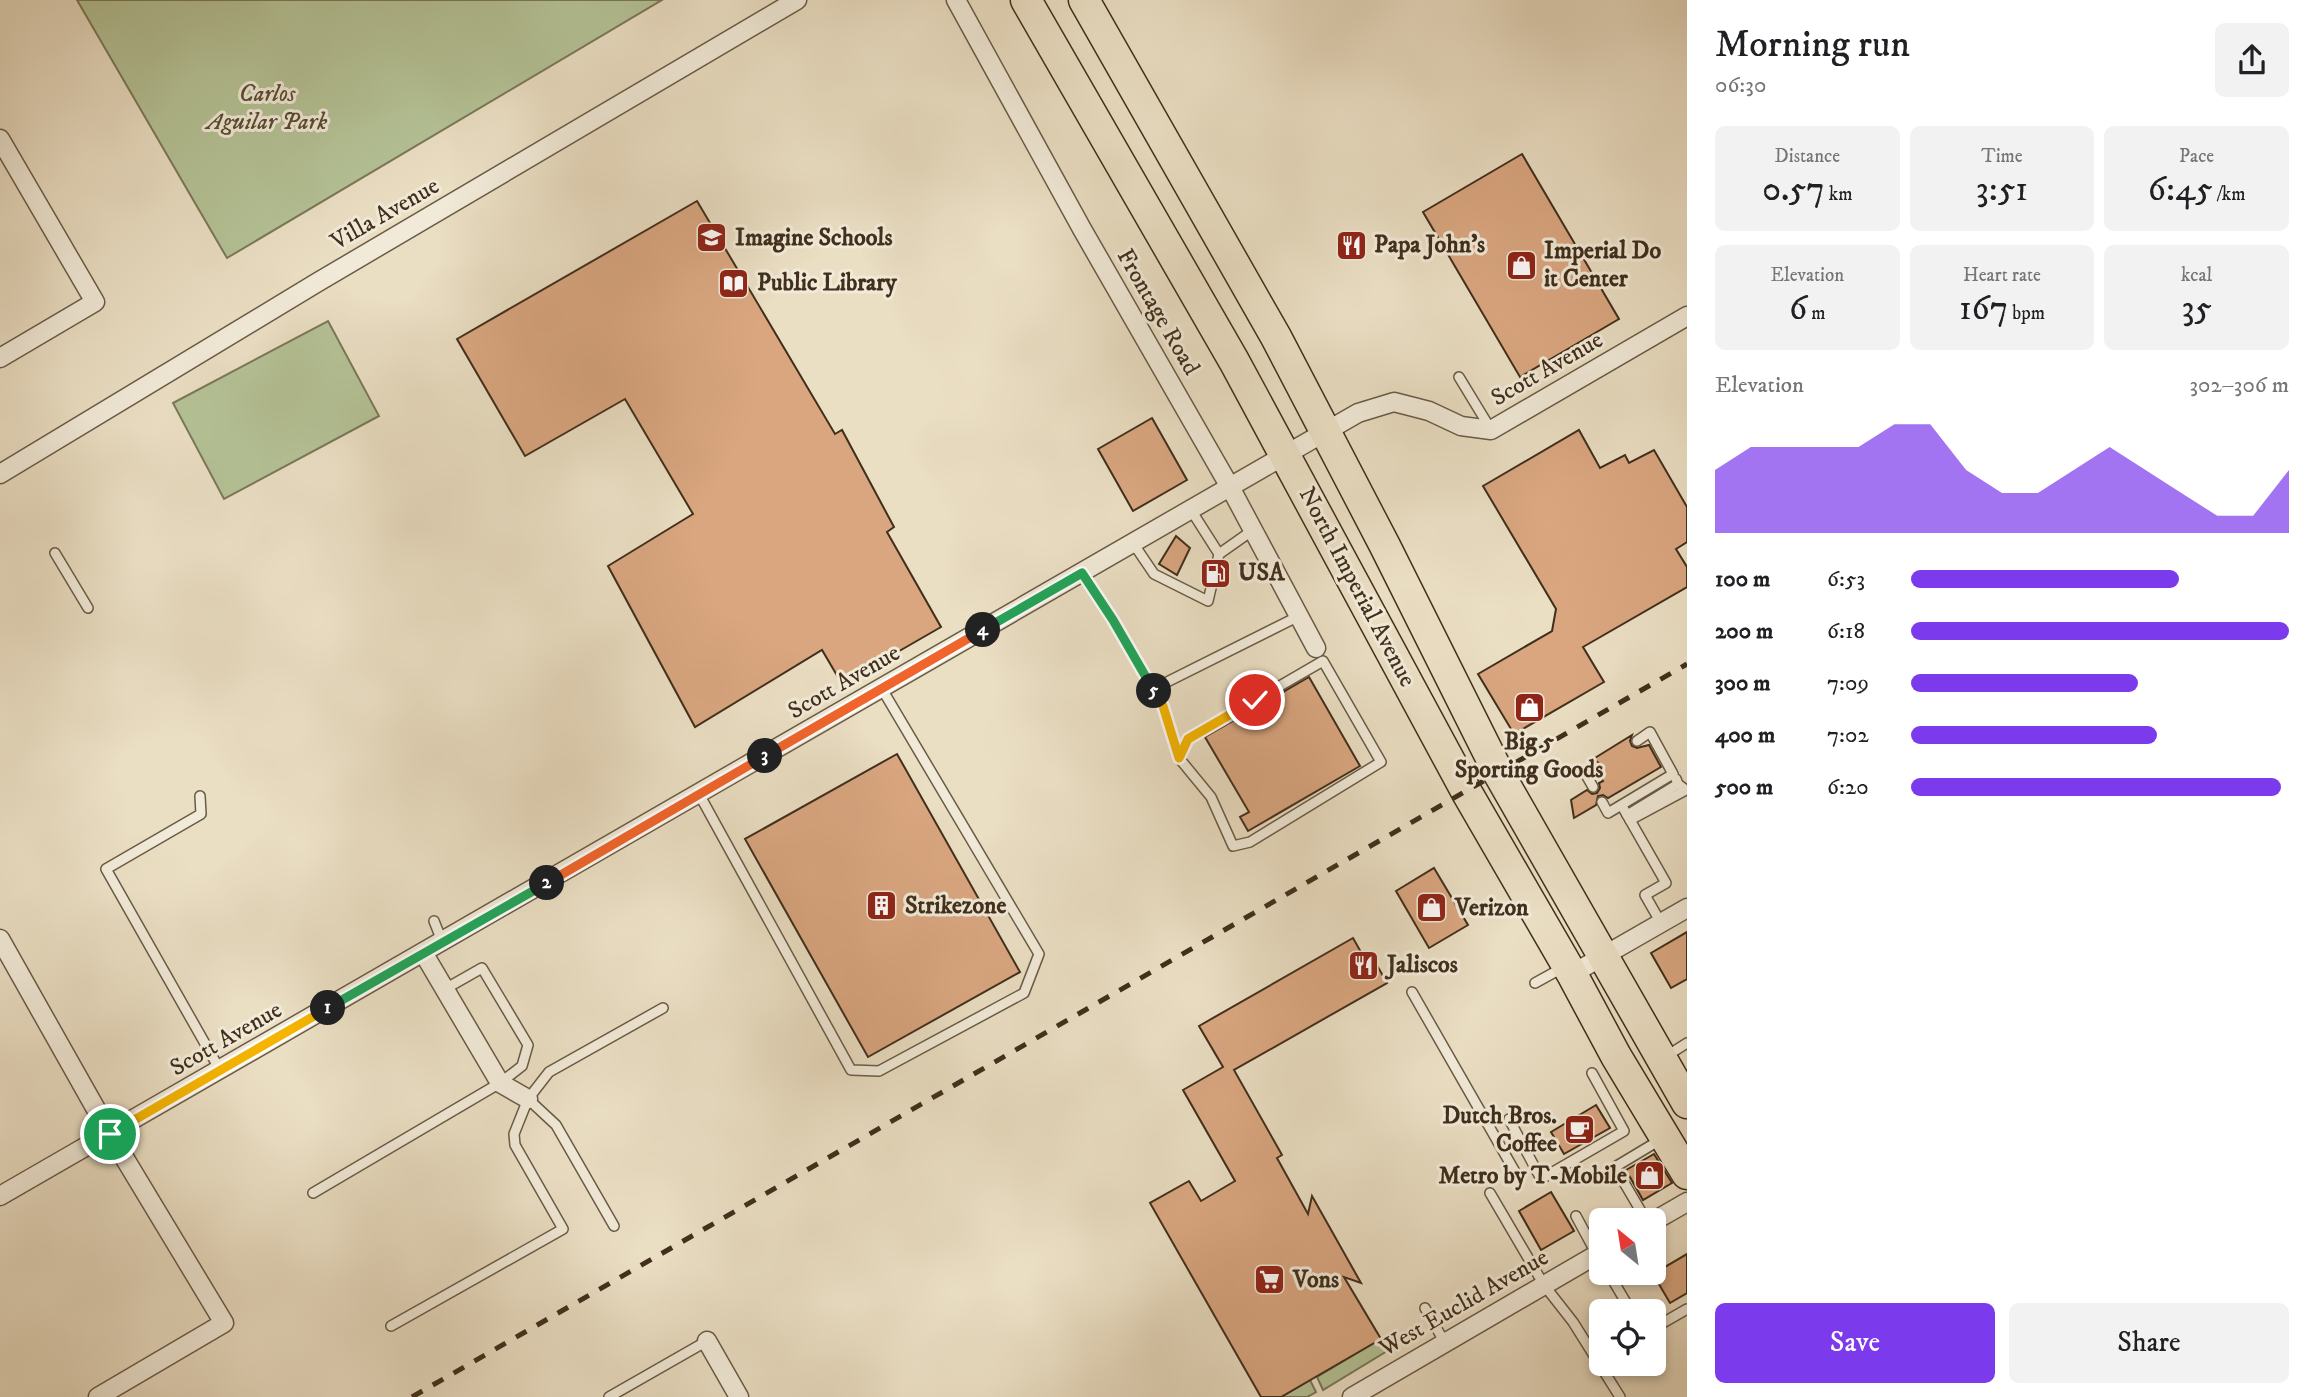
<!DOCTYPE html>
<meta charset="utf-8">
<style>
:root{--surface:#fff;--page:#f2f2f2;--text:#202124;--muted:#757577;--accent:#7c3aed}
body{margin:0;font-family:"IM FELL DW Pica",serif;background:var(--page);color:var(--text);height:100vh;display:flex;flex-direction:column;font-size:26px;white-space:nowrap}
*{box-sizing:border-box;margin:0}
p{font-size:23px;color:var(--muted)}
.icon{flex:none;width:38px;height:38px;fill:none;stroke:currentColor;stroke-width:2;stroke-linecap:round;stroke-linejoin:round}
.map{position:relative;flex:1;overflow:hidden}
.drawer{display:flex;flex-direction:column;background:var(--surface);width:630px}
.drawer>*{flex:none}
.needle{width:46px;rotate:330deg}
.controls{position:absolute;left:1589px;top:1208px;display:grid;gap:14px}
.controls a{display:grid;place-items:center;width:77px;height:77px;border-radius:10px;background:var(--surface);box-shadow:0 4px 10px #0003;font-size:35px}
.pin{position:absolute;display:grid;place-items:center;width:60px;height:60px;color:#fff;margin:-30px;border:4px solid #fff;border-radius:50%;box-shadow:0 2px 7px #0007}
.km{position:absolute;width:35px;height:35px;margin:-18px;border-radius:50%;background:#222;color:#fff;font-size:19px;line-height:35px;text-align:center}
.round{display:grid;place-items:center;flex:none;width:74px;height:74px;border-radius:10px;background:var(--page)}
.summary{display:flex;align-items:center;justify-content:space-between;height:119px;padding:0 28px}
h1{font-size:38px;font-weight:600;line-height:52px}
.figures{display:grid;grid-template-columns:repeat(3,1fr);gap:10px;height:119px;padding:7px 28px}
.figures div{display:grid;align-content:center;border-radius:10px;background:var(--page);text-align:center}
.figures b{font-size:35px;font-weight:600}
.figures small{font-size:19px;font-weight:400}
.figures p{font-size:19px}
.chart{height:196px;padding:14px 28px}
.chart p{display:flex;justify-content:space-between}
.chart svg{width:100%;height:126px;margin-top:7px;fill:var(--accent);opacity:.7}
.primary-button{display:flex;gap:14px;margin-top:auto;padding:14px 28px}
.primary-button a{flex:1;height:80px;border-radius:10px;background:var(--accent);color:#fff;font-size:28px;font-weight:600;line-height:80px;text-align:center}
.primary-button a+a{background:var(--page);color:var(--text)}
ul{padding:0 28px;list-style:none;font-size:23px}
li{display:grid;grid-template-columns:112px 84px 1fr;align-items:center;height:52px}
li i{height:18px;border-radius:9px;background:var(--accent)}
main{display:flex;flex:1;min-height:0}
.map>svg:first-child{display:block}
.green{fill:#b4c296;stroke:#7a7859;stroke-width:2}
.building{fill:#d9a680;stroke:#402f1c;stroke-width:2}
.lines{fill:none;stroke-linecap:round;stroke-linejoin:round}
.service-casing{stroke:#6a5b46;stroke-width:12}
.minor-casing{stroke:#6a5b46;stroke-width:21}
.trunk-casing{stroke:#402f1c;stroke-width:33}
.service{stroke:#f1ead8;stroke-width:9}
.minor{stroke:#f1ead8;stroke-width:18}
.trunk{stroke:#eadec3;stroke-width:30}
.rail{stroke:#402f1c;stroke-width:5;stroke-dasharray:12 12;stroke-linecap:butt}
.split-1-casing{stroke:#fff;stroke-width:14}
.split-2-casing{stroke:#fff;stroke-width:14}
.split-3-casing{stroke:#fff;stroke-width:14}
.split-4-casing{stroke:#fff;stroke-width:14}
.split-5-casing{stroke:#fff;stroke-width:14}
.split-6-casing{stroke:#fff;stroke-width:14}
.split-1{stroke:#f5b400;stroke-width:9}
.split-2{stroke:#22a559;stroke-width:9}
.split-3{stroke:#f0652b;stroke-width:9}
.split-4{stroke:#f0652b;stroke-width:9}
.split-5{stroke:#22a559;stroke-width:9}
.split-6{stroke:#f5b400;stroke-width:9}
.labels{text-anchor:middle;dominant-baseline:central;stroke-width:6;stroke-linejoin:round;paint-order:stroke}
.park-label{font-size:24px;font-style:italic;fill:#574c34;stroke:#f1ead8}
.street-label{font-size:24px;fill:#402f1c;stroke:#f1ead8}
.poi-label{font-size:24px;font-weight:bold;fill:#402f1c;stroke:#f1ead8;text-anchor:start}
</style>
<main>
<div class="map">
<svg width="1687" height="1397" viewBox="0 0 1687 1397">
<rect width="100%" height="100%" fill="#eadec3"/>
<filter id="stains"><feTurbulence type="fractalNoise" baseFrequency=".00286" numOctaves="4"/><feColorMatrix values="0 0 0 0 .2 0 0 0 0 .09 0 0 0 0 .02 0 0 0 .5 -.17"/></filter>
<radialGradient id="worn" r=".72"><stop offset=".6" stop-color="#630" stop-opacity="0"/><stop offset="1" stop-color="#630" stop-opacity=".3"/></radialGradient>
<g class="green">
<polygon points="77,0 662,0 227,258"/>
<polygon points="328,321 379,416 224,499 173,403"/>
<polygon points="1381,1339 1397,1345 1323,1390 1317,1377"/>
<polygon points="1310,1380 1316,1392 1307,1397 1281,1397"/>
</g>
<g class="building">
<polygon points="1522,154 1619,319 1520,377 1423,212"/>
<polygon points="697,201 835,434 842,430 894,527 887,532 941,627 842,684 822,650 695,727 608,566 693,514 625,399 525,456 457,339"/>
<polygon points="1152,418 1187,480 1133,511 1098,449"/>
<polygon points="1579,430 1600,468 1625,455 1629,463 1654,450 1687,507 1687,542 1676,549 1687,567 1687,587 1583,647 1604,682 1514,734 1478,674 1552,631 1556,609 1483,486"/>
<polygon points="1176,536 1190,548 1177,575 1159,564"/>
<polygon points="1309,677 1360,766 1248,831 1240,817 1249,812 1205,737"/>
<polygon points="1632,735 1630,741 1632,746 1637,748 1649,745 1661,767 1608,798 1603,795 1598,796 1596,805 1574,818 1571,800 1587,790 1592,794 1597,793 1600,788 1599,783 1603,781 1598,773 1601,767 1599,763 1594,760 1590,761"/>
<polygon points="897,754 1020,972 868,1057 745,839"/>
<polygon points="1434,868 1468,925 1429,948 1396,891"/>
<polygon points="1687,932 1687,979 1671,988 1651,953"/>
<polygon points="1353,938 1371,970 1378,967 1387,983 1234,1070 1282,1155 1277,1158 1308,1214 1312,1196 1361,1283 1344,1277 1381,1339 1281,1397 1261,1397 1150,1203 1189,1181 1201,1201 1235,1181 1183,1090 1223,1067 1199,1026"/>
<polygon points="1596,1105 1610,1128 1564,1154 1551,1132"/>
<polygon points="1654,1154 1672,1183 1643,1200 1626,1170"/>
<polygon points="1551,1192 1574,1231 1541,1250 1519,1211"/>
<polygon points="1687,1254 1687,1293 1670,1303 1653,1274"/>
</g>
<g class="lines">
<defs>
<g id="service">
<polyline points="1459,377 1490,428"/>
<polyline points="1133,543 1154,574 1208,601 1219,554 1191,510"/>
<polyline points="55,553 88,608"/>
<polyline points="1219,554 1253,530"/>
<polyline points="1081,573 1113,620 1163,706 1179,758 1211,797 1233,846 1250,842 1381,762 1323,661 1188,739 1179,758"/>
<polyline points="1153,689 1299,616"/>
<polyline points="1593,787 1585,773 1594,767"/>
<polyline points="699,794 851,1070 879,1071 1024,993 1039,954 882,689"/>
<polyline points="200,796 201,814 106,869 220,1070"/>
<polyline points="1602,802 1608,813 1673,774 1650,732 1637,741"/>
<polyline points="1622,806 1666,883 1645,895 1661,923"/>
<polyline points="1627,815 1678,784 1676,779"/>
<polyline points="1630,820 1686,790 1678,784"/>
<polyline points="434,921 442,941"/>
<polyline points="1535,983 1564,967"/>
<polyline points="1412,992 1518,1177"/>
<polyline points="1665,1057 1687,1043"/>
<polyline points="528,1099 556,1125 614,1226"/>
<polyline points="1509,1119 1541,1179 1624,1131 1592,1073"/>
<polyline points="313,1193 500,1083 522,1066 528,1045 482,968 445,989"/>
<polyline points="1490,1193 1544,1285 1573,1322 1620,1397"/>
<polyline points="1576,1216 1597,1255"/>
<polyline points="1646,1220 1615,1167 1660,1140"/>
<polyline points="1608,1272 1631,1311"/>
<polyline points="1425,1308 1445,1343"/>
<polyline points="391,1326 563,1229 515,1145 514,1134 528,1099 549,1072 663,1008"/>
<polyline points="1654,1328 1687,1309"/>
<polyline points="609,1397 707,1341"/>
</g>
<g id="minor">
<polyline points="956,0 1082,229 1230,487 1316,648"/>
<polyline points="0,139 95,302 0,358"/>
<polyline points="0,474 318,282 797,0"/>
<polyline points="0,939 110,1134 224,1323 98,1397"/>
<polyline points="424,954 500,1083 528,1099"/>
<polyline points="1572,974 1687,908"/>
<polyline points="0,1196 1358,413 1394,402 1429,411 1461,426 1491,430 1687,316"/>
<polyline points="1654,1221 1687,1202"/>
<polyline points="707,1341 739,1397"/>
<polyline points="1352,1397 1601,1252"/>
</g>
<g id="trunk">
<polyline points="1026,0 1234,361 1466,791 1572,974 1616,1056 1687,1174"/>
<polyline points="1084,0 1276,337 1385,546 1499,774 1687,1103"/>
</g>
</defs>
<use href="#service" class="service-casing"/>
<use href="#minor" class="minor-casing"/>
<use href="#trunk" class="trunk-casing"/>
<use href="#service" class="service"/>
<use href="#minor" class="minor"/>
<use href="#trunk" class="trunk"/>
<polyline class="rail" points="412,1397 1687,664"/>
</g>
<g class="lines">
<defs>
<polyline id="split-1" points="110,1134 328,1008"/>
<polyline id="split-2" points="328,1008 547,883"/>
<polyline id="split-3" points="547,883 765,756"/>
<polyline id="split-4" points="765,756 983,630"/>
<polyline id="split-5" points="983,630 1082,573 1113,620 1154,691"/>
<polyline id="split-6" points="1154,691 1163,706 1179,758 1188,739 1255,700"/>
</defs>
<use href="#split-1" class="split-1-casing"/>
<use href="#split-2" class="split-2-casing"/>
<use href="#split-3" class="split-3-casing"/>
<use href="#split-4" class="split-4-casing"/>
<use href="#split-5" class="split-5-casing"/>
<use href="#split-6" class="split-6-casing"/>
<use href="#split-1" class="split-1"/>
<use href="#split-2" class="split-2"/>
<use href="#split-3" class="split-3"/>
<use href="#split-4" class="split-4"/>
<use href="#split-5" class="split-5"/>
<use href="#split-6" class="split-6"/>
</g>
<defs>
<symbol id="school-square" viewBox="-11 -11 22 22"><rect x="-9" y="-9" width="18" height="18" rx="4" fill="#8f2418" stroke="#f1ead8"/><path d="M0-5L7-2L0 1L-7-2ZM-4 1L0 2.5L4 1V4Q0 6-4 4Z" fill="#fff"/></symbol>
<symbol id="restaurant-square" viewBox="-11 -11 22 22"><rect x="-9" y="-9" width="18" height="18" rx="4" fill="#8f2418" stroke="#f1ead8"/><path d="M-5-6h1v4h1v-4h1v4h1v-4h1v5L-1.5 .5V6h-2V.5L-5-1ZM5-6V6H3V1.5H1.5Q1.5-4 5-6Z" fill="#fff"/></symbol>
<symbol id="shop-square" viewBox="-11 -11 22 22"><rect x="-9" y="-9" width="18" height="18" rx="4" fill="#8f2418" stroke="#f1ead8"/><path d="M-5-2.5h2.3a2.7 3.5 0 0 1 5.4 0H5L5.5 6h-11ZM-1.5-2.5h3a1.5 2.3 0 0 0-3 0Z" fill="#fff"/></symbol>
<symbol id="library-square" viewBox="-11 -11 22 22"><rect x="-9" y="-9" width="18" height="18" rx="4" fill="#8f2418" stroke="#f1ead8"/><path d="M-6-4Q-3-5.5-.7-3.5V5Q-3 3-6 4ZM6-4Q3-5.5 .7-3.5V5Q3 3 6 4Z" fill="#fff"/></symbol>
<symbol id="fuel-square" viewBox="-11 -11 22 22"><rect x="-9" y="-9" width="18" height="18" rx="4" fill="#8f2418" stroke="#f1ead8"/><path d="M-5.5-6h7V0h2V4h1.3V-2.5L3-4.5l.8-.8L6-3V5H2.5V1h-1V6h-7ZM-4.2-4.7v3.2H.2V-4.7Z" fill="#fff"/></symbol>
<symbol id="building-square" viewBox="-11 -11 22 22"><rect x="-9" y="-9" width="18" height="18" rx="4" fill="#8f2418" stroke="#f1ead8"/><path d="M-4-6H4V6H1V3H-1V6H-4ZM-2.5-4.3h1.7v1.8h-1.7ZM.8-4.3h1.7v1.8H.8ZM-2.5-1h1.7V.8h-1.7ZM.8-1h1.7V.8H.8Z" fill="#fff"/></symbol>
<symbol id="cafe-square" viewBox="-11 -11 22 22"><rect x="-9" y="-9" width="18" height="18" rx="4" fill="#8f2418" stroke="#f1ead8"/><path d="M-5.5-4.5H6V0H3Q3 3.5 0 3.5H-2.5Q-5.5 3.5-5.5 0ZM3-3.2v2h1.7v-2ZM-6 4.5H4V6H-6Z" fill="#fff"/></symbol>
<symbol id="supermarket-square" viewBox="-11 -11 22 22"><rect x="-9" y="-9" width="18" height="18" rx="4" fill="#8f2418" stroke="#f1ead8"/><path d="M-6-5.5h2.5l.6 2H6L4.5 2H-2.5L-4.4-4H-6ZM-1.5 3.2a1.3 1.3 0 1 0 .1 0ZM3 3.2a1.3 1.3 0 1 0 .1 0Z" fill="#fff"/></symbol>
</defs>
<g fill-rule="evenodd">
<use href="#school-square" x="694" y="220" width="35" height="35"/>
<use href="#restaurant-square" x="1334" y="228" width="35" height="35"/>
<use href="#shop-square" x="1504" y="248" width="35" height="35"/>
<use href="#library-square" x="716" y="266" width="35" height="35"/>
<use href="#fuel-square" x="1198" y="556" width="35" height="35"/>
<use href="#shop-square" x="1512" y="690" width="35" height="35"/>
<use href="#building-square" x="864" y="888" width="35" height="35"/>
<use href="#shop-square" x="1414" y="890" width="35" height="35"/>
<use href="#restaurant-square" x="1346" y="948" width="35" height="35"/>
<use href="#cafe-square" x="1562" y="1112" width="35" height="35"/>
<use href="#shop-square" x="1632" y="1158" width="35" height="35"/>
<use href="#supermarket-square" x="1252" y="1262" width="35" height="35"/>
</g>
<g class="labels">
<g class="park-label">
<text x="267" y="94">Carlos<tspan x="267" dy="28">Aguilar Park</tspan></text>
</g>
<g class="street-label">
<text transform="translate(385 214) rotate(-30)">Villa Avenue</text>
<text transform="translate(1158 312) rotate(60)">Frontage Road</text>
<text transform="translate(1547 369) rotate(-30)">Scott Avenue</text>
<text transform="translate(1357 587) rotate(62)">North Imperial Avenue</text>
<text transform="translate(844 682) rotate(-30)">Scott Avenue</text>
<text transform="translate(226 1039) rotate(-30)">Scott Avenue</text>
<text transform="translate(1464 1303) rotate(-30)">West Euclid Avenue</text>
</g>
<g class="poi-label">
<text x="735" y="238">Imagine Schools</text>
<text x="1374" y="245">Papa John's</text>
<text x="1544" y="251">Imperial Do<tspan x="1544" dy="28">it Center</tspan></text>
<text x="757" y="283">Public Library</text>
<text x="1238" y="573">USA</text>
<text x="1529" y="742" text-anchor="middle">Big 5<tspan x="1529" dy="28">Sporting Goods</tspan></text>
<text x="905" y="906">Strikezone</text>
<text x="1455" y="908">Verizon</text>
<text x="1387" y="965">Jaliscos</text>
<text x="1557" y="1116" text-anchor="end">Dutch Bros.<tspan x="1557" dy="28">Coffee</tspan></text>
<text x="1627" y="1176" text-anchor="end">Metro by T-Mobile</text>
<text x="1293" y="1280">Vons</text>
</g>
</g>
<rect width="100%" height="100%" filter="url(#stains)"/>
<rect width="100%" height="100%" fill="url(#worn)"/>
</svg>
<div class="controls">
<a><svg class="needle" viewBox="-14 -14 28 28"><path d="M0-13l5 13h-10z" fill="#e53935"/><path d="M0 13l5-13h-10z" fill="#757577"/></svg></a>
<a><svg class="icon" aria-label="locate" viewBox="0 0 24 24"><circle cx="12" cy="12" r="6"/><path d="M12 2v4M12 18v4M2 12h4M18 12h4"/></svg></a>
</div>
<div class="pin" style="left:110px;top:1134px;background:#1e9e55"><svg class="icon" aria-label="arrive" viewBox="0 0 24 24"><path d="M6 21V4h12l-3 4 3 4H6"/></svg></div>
<div class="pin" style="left:1255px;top:700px;background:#d93025"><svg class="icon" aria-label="check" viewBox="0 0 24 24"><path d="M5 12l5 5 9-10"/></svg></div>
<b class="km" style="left:328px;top:1008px">1</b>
<b class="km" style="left:547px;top:883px">2</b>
<b class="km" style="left:765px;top:756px">3</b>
<b class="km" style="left:983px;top:630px">4</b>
<b class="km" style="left:1154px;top:691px">5</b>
</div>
<section class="drawer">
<div class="summary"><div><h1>Morning run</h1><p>06:30</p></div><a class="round"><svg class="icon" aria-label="share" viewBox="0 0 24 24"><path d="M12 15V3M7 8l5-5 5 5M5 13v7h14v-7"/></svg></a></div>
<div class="figures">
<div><p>Distance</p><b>0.57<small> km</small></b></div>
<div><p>Time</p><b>3:51</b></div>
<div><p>Pace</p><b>6:45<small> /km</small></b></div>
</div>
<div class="figures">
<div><p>Elevation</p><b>6<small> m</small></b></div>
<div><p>Heart rate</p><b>167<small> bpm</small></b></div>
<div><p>kcal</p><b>35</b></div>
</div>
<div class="chart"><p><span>Elevation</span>302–306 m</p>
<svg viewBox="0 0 160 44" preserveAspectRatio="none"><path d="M0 44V22L10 14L20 14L30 14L40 14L50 6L60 6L70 22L80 30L90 30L100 22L110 14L120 22L130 30L140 38L150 38L160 22V44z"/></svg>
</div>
<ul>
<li><b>100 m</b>6:53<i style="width:71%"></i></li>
<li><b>200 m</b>6:18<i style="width:100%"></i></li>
<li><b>300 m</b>7:09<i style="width:60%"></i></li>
<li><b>400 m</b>7:02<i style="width:65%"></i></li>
<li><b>500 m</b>6:20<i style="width:98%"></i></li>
</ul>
<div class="primary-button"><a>Save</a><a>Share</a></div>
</section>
</main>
